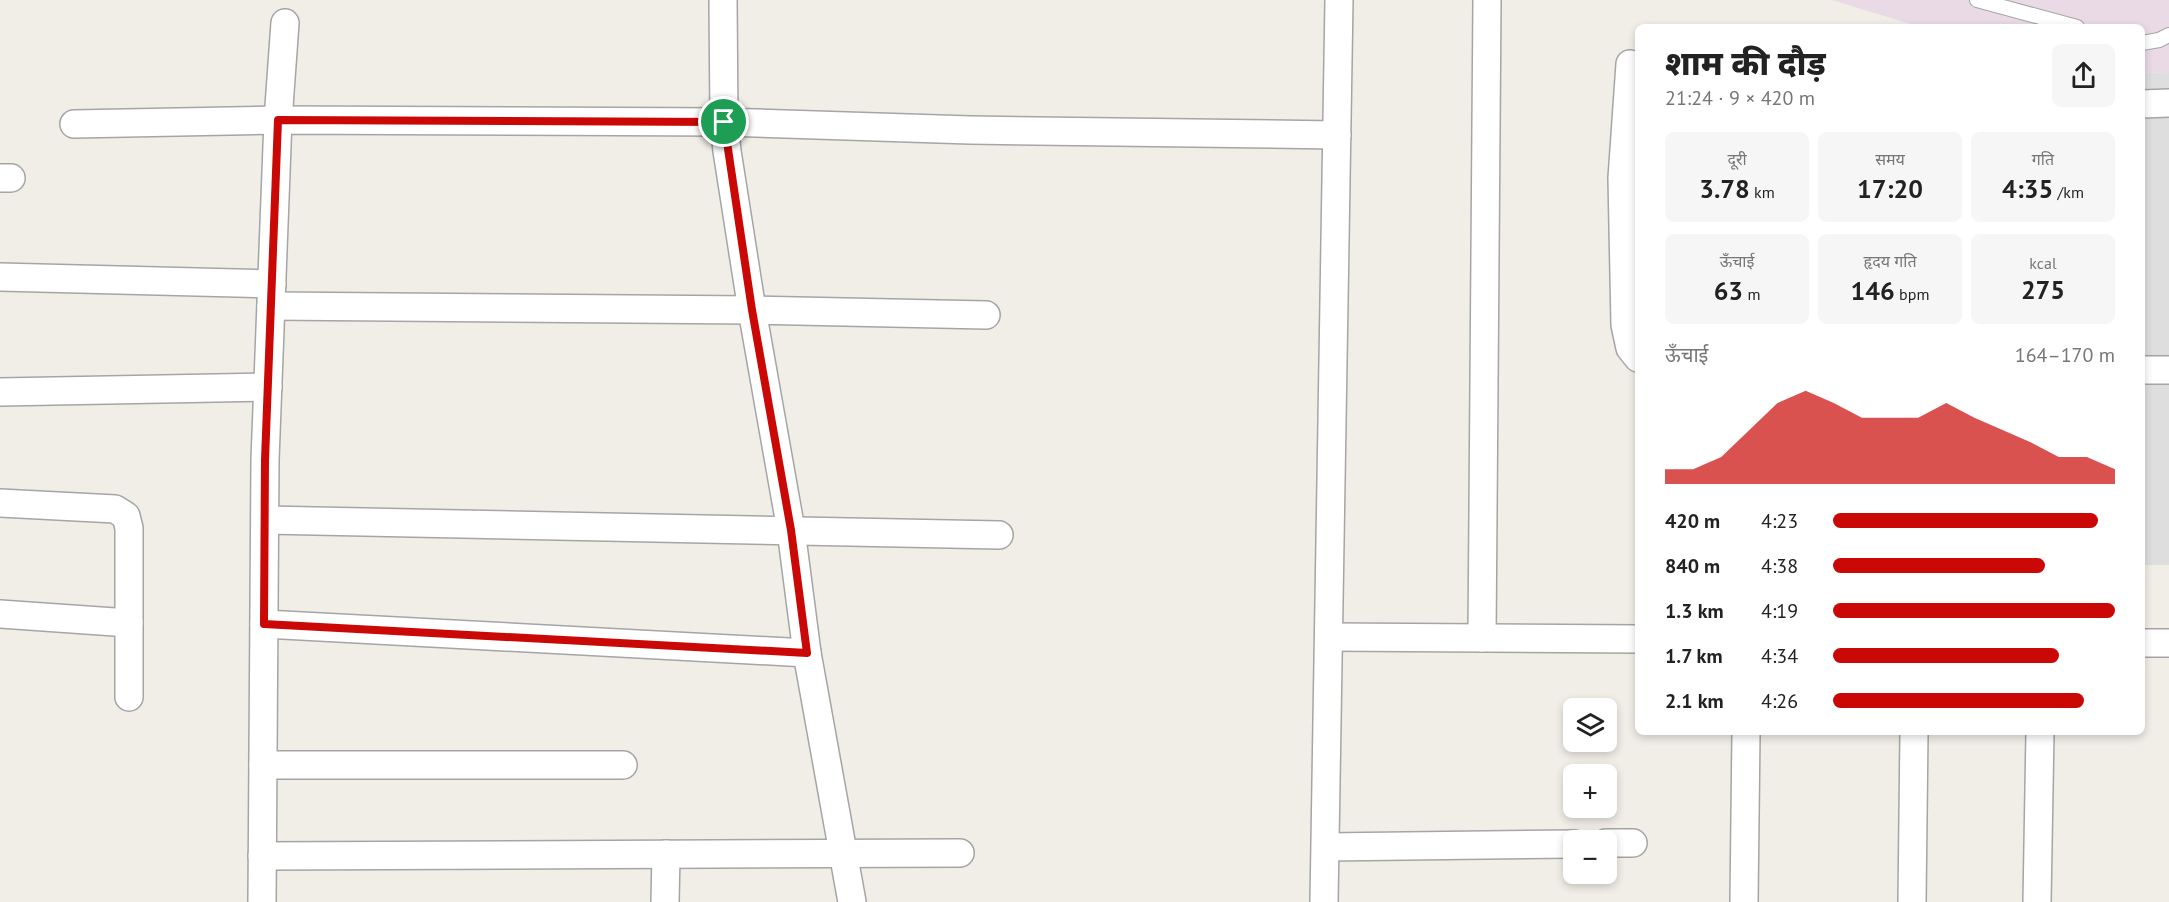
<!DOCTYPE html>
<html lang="hi">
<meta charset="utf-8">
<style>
:root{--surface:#fff;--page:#f6f6f6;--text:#222;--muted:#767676;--accent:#ca0907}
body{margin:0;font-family:"PT Sans","Noto Sans Devanagari",sans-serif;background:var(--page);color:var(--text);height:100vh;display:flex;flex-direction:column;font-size:22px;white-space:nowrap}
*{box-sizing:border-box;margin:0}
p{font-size:20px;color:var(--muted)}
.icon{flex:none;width:33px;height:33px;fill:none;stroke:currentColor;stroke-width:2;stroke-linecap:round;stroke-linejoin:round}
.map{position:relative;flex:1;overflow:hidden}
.side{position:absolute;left:1635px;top:24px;width:510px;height:711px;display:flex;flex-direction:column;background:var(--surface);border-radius:9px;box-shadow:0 3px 9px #0003}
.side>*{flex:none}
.controls{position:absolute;left:1563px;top:698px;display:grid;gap:12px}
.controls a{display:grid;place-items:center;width:54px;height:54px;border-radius:9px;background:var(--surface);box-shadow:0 3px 9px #0003;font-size:30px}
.pin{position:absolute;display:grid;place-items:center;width:51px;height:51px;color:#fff;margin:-26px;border:3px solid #fff;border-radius:50%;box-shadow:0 2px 6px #0007}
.round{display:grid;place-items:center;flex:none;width:63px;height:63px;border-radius:9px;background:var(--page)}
.overview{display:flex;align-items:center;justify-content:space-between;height:102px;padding:0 30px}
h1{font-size:33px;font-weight:800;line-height:45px}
.metrics{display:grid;grid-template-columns:repeat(3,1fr);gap:9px;height:102px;padding:6px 30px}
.metrics div{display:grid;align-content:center;border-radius:9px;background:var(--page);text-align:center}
.metrics b{font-size:26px;font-weight:800}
.metrics small{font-size:16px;font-weight:400}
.metrics p{font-size:16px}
.chart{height:168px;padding:12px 30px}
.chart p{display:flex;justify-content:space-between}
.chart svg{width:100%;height:108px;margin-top:6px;fill:var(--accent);opacity:.7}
ul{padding:0 30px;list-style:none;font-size:20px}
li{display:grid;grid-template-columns:96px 72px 1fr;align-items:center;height:45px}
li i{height:15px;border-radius:8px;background:var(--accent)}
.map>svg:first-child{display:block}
.residential{fill:#dfdede}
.industrial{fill:#e9dae6}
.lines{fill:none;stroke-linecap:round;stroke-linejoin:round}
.service-casing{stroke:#a5a5a5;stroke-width:16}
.minor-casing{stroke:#a5a5a5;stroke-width:30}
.service{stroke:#fff;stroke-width:14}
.minor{stroke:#fff;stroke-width:27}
.route-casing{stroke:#fff;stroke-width:12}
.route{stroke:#ca0907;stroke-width:8}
</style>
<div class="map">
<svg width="2169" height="902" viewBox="0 0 2169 902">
<rect width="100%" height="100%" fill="#f1eee8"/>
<polygon class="residential" points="2169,72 2169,565 2142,565 2142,73"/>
<polygon class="industrial" points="1832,0 2169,0 2169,72 2142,73 2142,27 1920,27"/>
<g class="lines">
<defs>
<g id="service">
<polyline points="1977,0 2077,27"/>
<polyline points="2142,43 2159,40 2169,35"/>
</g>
<g id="minor">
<polyline points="723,0 724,122 727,151 752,310 791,530 807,653 852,902"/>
<polyline points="1630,64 1622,178 1625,325 1630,348 1638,358"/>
<polyline points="2142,104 2169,103"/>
<polyline points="74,124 278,120 724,122 970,130 1337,135"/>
<polyline points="0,178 11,178"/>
<polyline points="0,277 272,284"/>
<polyline points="271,306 752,310 986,315"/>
<polyline points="2142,370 2169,370"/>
<polyline points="0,392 268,387"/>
<polyline points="0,503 115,509 126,516 129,528 129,697"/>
<polyline points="266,520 999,535"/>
<polyline points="0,614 129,623"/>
<polyline points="264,624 807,653"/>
<polyline points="1329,637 1638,639"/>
<polyline points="1482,638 1487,0"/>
<polyline points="2142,643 2169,643"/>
<polyline points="263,765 623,765"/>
<polyline points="1606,843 1633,843"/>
<polyline points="1326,847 1574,844"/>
<polyline points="262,856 960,853"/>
<polyline points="262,902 265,460 278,120 285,23"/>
<polyline points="665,902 666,854"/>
<polyline points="1324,902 1339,0"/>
<polyline points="1744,902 1746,732"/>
<polyline points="1912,902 1914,732"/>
<polyline points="2037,902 2040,732"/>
</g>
</defs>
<use href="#service" class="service-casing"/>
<use href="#minor" class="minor-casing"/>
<use href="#service" class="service"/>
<use href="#minor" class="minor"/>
</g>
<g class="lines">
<defs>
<polygon id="route" points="278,120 724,122 752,310 791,530 807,653 264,624 265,460"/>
</defs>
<use href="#route" class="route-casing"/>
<use href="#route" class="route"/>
</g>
</svg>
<div class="controls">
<a><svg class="icon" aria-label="layers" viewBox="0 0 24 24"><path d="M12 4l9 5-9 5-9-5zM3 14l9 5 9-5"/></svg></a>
<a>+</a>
<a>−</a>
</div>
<div class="pin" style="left:724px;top:122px;background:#1e9e55"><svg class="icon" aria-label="arrive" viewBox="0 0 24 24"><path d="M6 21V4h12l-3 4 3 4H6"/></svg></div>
<section class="side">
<div class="overview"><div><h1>शाम की दौड़</h1><p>21:24 · 9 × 420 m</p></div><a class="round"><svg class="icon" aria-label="share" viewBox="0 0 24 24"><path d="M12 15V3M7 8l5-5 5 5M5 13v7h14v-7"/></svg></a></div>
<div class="metrics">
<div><p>दूरी</p><b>3.78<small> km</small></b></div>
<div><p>समय</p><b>17:20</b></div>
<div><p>गति</p><b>4:35<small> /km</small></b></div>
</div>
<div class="metrics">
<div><p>ऊँचाई</p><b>63<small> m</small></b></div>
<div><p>हृदय गति</p><b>146<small> bpm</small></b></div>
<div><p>kcal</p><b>275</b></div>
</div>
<div class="chart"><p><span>ऊँचाई</span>164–170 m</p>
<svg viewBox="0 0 160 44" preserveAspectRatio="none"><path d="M0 44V38L10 38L20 33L30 22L40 11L50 6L60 11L70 17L80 17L90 17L100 11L110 17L120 22L130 27L140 33L150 33L160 38V44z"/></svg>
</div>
<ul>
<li><b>420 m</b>4:23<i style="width:94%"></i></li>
<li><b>840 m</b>4:38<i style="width:75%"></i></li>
<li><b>1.3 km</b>4:19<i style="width:100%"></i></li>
<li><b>1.7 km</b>4:34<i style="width:80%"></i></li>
<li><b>2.1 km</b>4:26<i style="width:89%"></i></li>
</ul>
</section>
</div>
